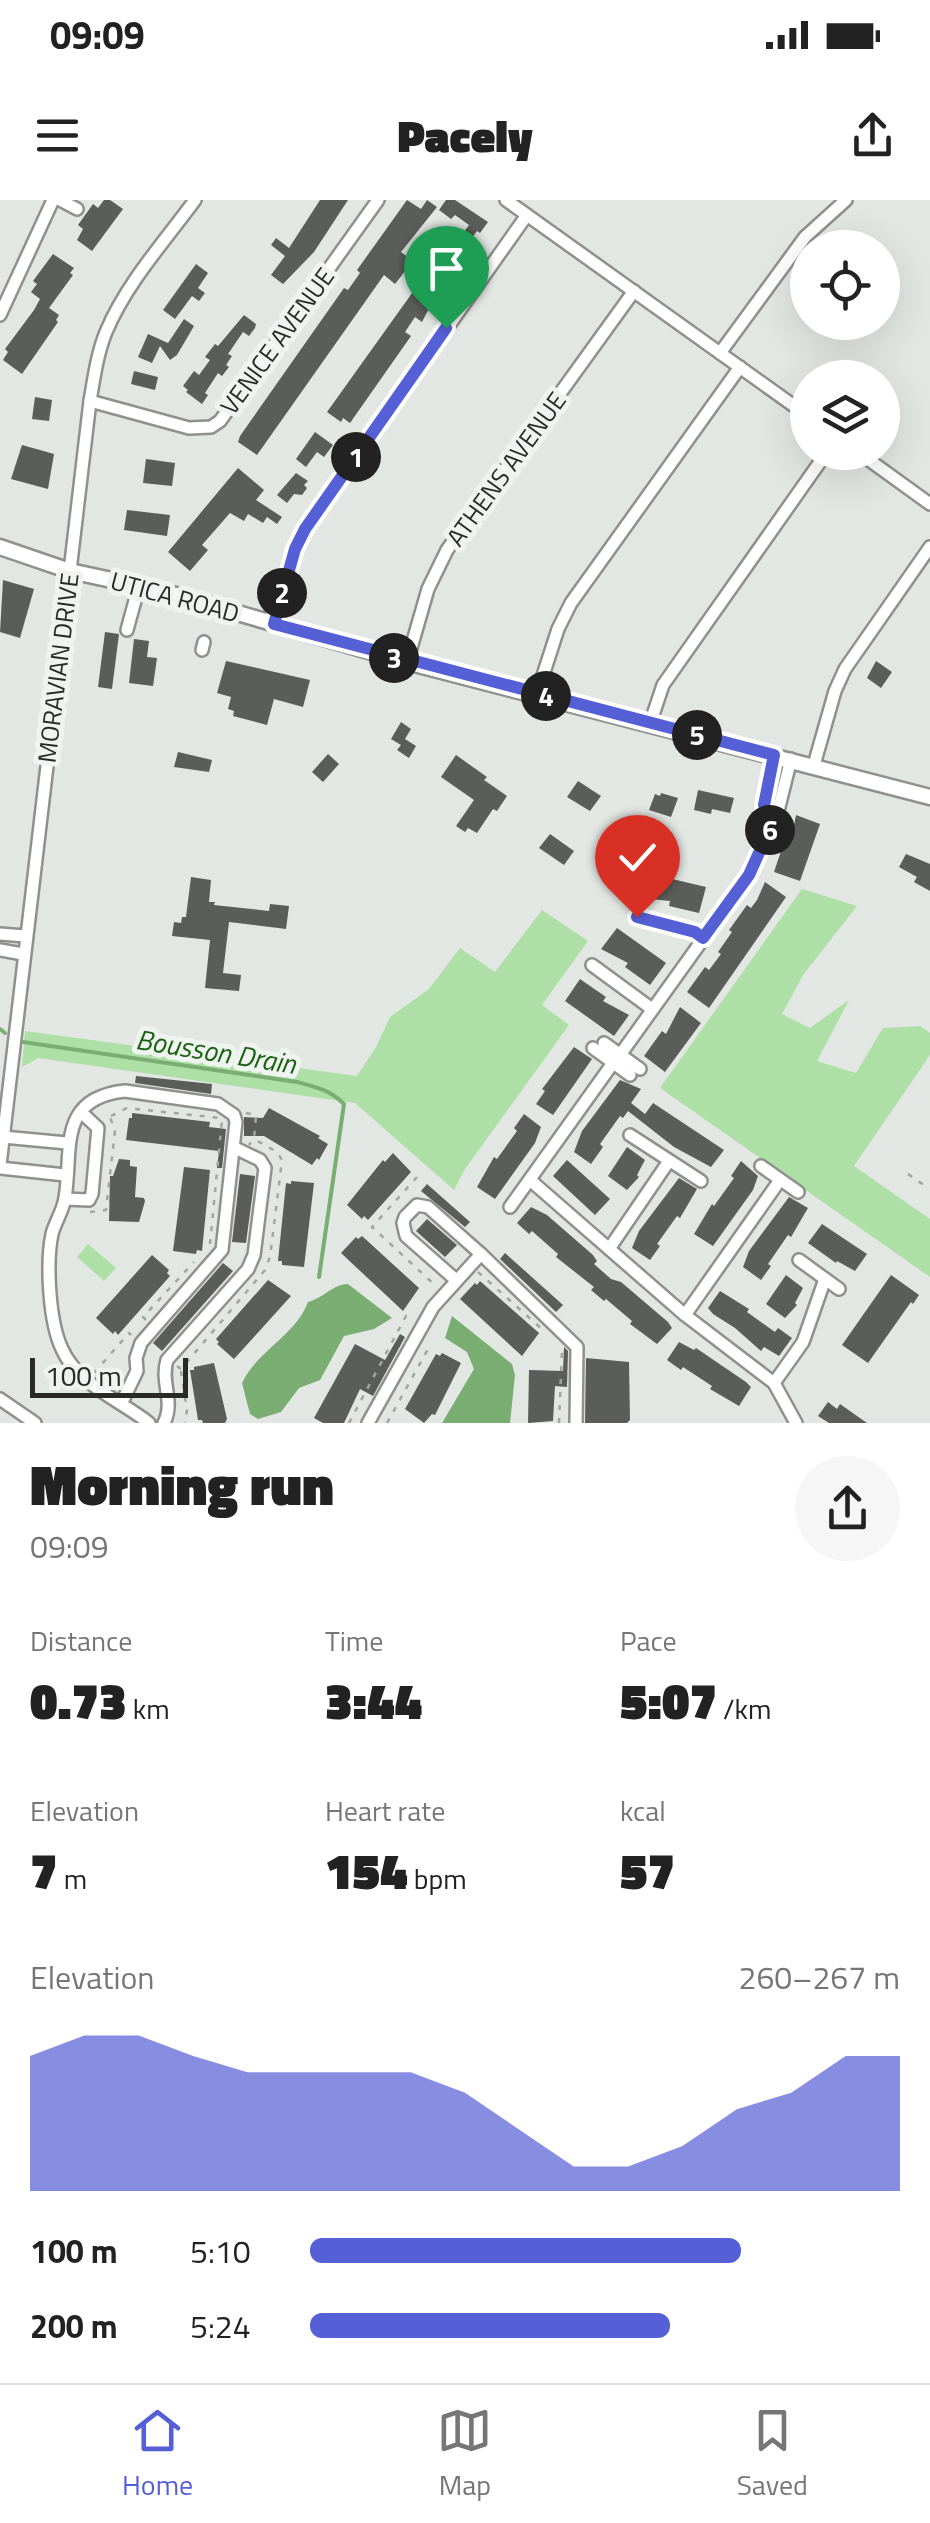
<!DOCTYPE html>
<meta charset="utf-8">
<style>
:root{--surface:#fff;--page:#f6f6f6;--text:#222;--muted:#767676;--line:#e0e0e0;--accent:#555fd6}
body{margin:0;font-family:"Titillium Web",sans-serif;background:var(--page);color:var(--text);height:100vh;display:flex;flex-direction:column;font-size:38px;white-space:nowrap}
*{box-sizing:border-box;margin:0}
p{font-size:32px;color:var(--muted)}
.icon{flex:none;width:55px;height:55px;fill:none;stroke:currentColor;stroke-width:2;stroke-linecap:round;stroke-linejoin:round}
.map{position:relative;height:1223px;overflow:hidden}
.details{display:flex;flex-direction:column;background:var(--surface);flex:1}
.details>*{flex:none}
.tools{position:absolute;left:790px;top:30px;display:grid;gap:20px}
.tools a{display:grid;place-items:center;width:110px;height:110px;border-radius:50%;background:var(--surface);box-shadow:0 10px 40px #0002;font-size:50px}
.scale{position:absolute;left:30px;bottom:25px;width:158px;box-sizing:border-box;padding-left:10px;border:5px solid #292a28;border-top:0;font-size:28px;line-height:35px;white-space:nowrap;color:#292a28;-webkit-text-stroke:8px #f0f4f0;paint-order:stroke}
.pin{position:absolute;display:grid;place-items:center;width:85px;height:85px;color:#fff;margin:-102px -42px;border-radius:50% 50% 50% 0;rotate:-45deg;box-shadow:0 0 10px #0007}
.pin .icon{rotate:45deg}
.km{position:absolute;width:50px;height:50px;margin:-25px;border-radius:50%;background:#222;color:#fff;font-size:28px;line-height:50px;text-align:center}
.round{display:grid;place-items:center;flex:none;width:105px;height:105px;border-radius:52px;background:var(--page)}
.summary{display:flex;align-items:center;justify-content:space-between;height:170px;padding:0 30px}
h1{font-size:55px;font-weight:800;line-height:75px}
.figures{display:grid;grid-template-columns:repeat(3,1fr);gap:15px;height:170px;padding:10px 30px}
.figures div{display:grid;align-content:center}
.figures b{font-size:50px;font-weight:800}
.figures small{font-size:28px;font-weight:400}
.figures p{font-size:28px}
.chart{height:280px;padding:20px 30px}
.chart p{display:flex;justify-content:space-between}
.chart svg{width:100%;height:180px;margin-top:10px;fill:var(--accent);opacity:.7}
ul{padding:0 30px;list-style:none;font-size:32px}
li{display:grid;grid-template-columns:160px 120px 1fr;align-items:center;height:75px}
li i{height:25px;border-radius:12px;background:var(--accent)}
.status{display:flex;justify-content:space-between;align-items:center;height:70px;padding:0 50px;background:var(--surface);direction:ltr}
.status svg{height:28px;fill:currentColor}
header{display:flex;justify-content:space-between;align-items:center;height:130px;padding:0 30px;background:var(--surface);font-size:45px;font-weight:800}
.tabs{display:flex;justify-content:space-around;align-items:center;height:140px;border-top:2px solid var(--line);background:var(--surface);font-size:28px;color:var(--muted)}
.tabs a{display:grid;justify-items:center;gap:5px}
.tabs .active{color:var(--accent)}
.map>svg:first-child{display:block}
.green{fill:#addfa6}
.water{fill:#79ad72}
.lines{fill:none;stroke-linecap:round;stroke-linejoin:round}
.stream{stroke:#79ad72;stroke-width:4}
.building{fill:#5a5d5a}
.minor-casing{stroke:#8e918d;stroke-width:16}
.major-casing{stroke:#8e918d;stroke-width:19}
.path{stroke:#a2a5a1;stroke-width:2.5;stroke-dasharray:5 8;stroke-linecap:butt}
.minor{stroke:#fff;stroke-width:11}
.major{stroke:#fff;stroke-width:14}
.route-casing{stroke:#fff;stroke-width:20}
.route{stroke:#555fd6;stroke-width:12}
.labels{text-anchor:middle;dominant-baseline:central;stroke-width:10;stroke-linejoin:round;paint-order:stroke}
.street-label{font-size:25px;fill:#292a28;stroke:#f0f4f0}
.water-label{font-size:28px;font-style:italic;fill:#1b6113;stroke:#f0f4f0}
</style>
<div class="status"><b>09:09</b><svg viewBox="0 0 49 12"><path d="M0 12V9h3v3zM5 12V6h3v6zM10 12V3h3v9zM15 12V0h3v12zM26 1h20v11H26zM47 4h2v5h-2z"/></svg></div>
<header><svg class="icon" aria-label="menu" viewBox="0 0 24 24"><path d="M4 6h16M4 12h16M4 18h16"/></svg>Pacely<svg class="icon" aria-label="share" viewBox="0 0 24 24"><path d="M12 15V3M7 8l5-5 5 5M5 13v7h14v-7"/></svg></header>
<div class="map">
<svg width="930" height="1223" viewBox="0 0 930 1223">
<rect width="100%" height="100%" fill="#e3e7e3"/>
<g class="green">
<polygon points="802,689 857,706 803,775 782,814 810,828 849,800 817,861 856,873 883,828 920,826 930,833 930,855 854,966 930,1019 930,1077 660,888"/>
<polygon points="542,710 588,741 542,805 569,825 465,969 454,990 355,903 38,858 22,867 25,831 357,876 376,847 390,817 429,789 460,748 495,772"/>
<polygon points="88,1044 116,1068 104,1081 77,1057"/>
</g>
<g class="water">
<path d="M348 1084 392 1118 374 1129 344 1136 320 1180 299 1188 281 1212 258 1219 250 1214 242 1183C257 1151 296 1135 308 1102 324 1098 333 1084 348 1084Z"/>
<polygon points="452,1116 512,1164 515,1175 510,1223 442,1223 474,1169 467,1152 445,1138"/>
</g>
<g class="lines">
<g class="stream">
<polyline points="0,829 5,833"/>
<path d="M23 842 297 882C316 887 330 890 344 904L319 1077"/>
</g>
</g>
<g class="building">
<polygon points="104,0 110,0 123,9 92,51 77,40 83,29 78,25 93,4 98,8"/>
<polygon points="320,0 348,0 314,52 283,84 271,75 285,56 271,45 276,38 289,48"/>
<polygon points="407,0 421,9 427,0 437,7 401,52 413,61 395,84 384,75 257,255 238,242 240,236 344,88 348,90 360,73 357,70"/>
<polygon points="446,0 455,0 488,22 480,33 477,31 458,57 462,60 455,68 458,70 441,96 437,93 422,122 415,117 405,132 411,136 350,223 343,218 341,222 327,212 445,47 450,51 469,25 455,15 451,19 439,10"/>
<polygon points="53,54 74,68 70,73 73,75 49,108 59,115 56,120 58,122 22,174 3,160 8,152 5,149 34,110 40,99 31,92 37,84 33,81"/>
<polygon points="196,64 208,73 198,88 205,93 199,101 192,96 175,119 163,110"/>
<polygon points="244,115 256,124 255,128 249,136 243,132 228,154 232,156 226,165 229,167 222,176 218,173 205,193 208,195 202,204 186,192 188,190 183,186 194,171 199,175 210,160 205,157 215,144 218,146"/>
<polygon points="184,119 194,126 177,155 170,160 160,146 152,163 138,157 148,134 168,143"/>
<polygon points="134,171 158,177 155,190 131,184"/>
<polygon points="35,197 52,200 49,221 32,219"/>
<polygon points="315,232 333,245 324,257 317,252 306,267 296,259"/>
<polygon points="22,245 54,254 48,289 11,279"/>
<polygon points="146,259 175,263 172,286 143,283"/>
<polygon points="238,268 264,290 256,300 282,317 277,324 267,317 263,323 248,314 244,321 230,313 202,345 208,350 190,371 168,352"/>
<polygon points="296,273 308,281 304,285 307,288 302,295 294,294 287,303 277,295"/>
<polygon points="127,310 170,315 167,336 124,330"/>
<polygon points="3,380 34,389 20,438 0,432"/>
<polygon points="105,432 119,434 112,489 98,487"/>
<polygon points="134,439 149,441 147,457 157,458 153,486 129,483"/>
<polygon points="226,461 310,480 303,507 274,499 267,525 233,516 234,511 228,509 231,497 217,493"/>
<polygon points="876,461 892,472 881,488 867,478"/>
<polygon points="401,522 411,529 405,539 416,546 409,558 397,550 401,545 391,539"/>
<polygon points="178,552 212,560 209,572 174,567"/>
<polygon points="328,554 339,564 323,582 312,572"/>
<polygon points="456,555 487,577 484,580 507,596 497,611 493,609 477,633 468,628 465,632 456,626 474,600 441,577"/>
<polygon points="578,581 601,596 590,611 567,597"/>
<polygon points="698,590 734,598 730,613 712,609 711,614 694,610"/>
<polygon points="661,593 678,598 671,617 649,610 655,594 660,596"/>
<polygon points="796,615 820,624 800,681 774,672 784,642 789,644 792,635"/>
<polygon points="550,634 574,651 564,665 539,648"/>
<polygon points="906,654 930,664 930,691 914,682 917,677 899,667"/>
<polygon points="647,673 706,687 699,713 669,706 670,701 641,698"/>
<polygon points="191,677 211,680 209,702 215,702 214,705 269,711 270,704 289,706 286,729 229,722 223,773 241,775 239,791 205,788 210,740 172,736 174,722 181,723 182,717 186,717"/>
<polygon points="765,682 786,697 709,808 687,792 705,767 709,770 721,754 718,752 732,732 729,730 747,705 751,708 757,700"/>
<polygon points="617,728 666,763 650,785 625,767 628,763 601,749"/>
<polygon points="580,779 606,797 603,801 629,815 614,836 565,801"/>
<polygon points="680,807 701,823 665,872 644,856 662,831 666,834"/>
<polygon points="574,847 592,859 553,915 536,904 545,891 542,889"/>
<polygon points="136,876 212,884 211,894 135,883"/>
<polygon points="620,880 641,889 631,903 645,914 653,903 724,950 711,967 674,947 628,911 623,918 620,916 600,944 603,947 591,964 574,952 582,931"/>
<polygon points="269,908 320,936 318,938 328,944 319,960 317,958 312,965 264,936 244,936 244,917 263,918"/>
<polygon points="132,913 210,922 209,927 226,929 222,968 217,968 219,951 126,940 129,918 132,918"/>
<polygon points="524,914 541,927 535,943 495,999 477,987 494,957 497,959 517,931 514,928"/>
<polygon points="627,947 645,960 637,975 639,977 627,990 608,976"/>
<polygon points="393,953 411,972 368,1020 364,1016 362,1019 347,1005 383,960 385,962"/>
<polygon points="119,959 130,960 130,966 137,967 135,997 144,998 145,1001 139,1022 109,1021 110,976 113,976"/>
<polygon points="567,960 610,999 595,1015 553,976"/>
<polygon points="741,961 758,976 753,990 713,1046 694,1034 712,1004 714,1006 734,978 731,976"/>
<polygon points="184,967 210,970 202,1051 197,1050 196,1054 173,1051"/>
<polygon points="240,974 255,976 246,1043 232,1042"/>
<polygon points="679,978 697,989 680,1018 677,1016 657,1044 660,1046 650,1060 632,1048 639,1031"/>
<polygon points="291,981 314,983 304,1067 282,1065 282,1061 278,1061 286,983 291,984"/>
<polygon points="427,984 470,1022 465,1027 421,991"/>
<polygon points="789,997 808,1008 791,1037 788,1035 768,1064 771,1066 761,1080 743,1067 749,1051"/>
<polygon points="531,1007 547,1015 593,1055 597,1061 594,1064 611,1079 621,1082 668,1122 672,1128 657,1144 630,1124 632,1121 606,1099 604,1101 591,1090 594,1087 556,1057 558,1054 532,1031 529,1034 517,1023"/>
<polygon points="427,1019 457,1045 445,1057 416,1031"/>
<polygon points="822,1024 867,1054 855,1071 837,1061 836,1063 808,1043"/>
<polygon points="362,1036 419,1088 403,1111 341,1053 356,1037 358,1039"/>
<polygon points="505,1053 563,1105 556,1112 500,1059"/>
<polygon points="152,1055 169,1070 167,1073 170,1076 118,1135 115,1131 113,1134 96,1118"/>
<polygon points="223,1063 233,1071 162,1151 153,1143"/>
<polygon points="786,1075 803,1088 795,1103 797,1105 785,1118 766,1104"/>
<polygon points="891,1075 919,1095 913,1104 911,1102 868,1163 842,1145"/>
<polygon points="268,1080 291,1096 234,1159 217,1144 219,1142 216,1139"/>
<polygon points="480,1081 539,1133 522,1156 460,1099 475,1083 477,1085"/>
<polygon points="720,1091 749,1109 747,1112 775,1132 778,1128 792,1138 779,1156 764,1147 761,1151 735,1128 713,1114 708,1108"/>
<polygon points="400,1134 405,1137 373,1196 360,1189 344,1223 323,1223 314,1218 355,1144 385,1160"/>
<polygon points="679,1142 694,1150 696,1148 746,1182 751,1187 739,1206 710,1189 712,1186 683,1167 681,1170 667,1160"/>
<polygon points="564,1147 568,1151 567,1187 555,1186 553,1221 528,1223 529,1170 563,1171"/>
<polygon points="442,1153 461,1163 435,1215 432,1214 424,1223 405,1209 436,1154 440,1156"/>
<polygon points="586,1158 629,1162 630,1220 627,1223 585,1223"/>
<polygon points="214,1163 227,1219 225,1223 203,1223 202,1220 198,1220 190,1170 194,1170 194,1167"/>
<polygon points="828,1202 837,1209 840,1204 867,1223 829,1223 818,1216"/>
</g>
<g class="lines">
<defs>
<g id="minor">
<polyline points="60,0 77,9"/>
<polyline points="506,0 808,216"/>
<polyline points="0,115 53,0"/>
<polyline points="720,153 805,37 846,0"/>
<polyline points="90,201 189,228 211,227 220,221 378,0"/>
<polyline points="858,252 930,304"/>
<polyline points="274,424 295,349 305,329 527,15"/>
<polyline points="127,430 139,386"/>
<polyline points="202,450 204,442"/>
<polyline points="407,462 428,389 447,350 634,91"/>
<polyline points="537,494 558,429 571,403 740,167"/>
<polyline points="650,524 663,485 827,252"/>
<polyline points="814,565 835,491 845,469 930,347"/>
<polyline points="772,624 765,605 774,555"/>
<polyline points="637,717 695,732 703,738"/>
<polyline points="0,734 25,736"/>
<polyline points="0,750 23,754"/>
<polyline points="592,765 652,809"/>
<polyline points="604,843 640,869"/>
<polyline points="593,848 630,875"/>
<polyline points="620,855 749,675 778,611 791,559"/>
<polyline points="630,935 701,981"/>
<polyline points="3,937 67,943"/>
<path d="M0 965 90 201C94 178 97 154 106 132 126 84 164 42 195 0"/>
<polyline points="761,966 798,992"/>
<polyline points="0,968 65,975"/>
<polyline points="530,980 685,1115 774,1183 796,1223"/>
<polyline points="65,999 89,1000 92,994 98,928 82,913"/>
<polyline points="510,1007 613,863"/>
<polyline points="609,1049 669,961"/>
<polyline points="799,1060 839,1089"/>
<polyline points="456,1080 406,1036 403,1023 405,1017 417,1005 428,1007 481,1054"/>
<polyline points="685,1115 780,980"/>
<polyline points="774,1183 803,1142 825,1079"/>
<polyline points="0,1199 35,1223"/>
<path d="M122 1202 137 1171 136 1158 141 1143 222 1050 236 922 234 915 218 904 125 891C56 898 73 952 65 998 63 1011 55 1022 52 1034 46 1063 49 1122 62 1149 77 1184 120 1200 149 1223"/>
<path d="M164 1223C175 1202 160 1182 167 1160L248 1069 254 1055 265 968 260 960 235 948"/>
<polyline points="368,1223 433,1107 481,1054 577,1147 576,1223"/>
</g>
<polyline id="major" points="0,347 70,371 158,390 407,462 930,597"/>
</defs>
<use href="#minor" class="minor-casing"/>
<use href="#major" class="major-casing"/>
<g class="path">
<polyline points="246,913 256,915 254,939 249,945"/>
<polyline points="111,916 127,908 220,918"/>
<polyline points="908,974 928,988"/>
<polyline points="417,977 372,1027 437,1087"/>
<polyline points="90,1012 106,1010 115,931 109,914"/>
<polyline points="210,1044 222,920"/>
<polyline points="478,1072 543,1130"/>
<polyline points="146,1120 143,1117 194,1062"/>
<polyline points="177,1166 181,1169 265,1070 270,1057 282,960 277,952 254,939"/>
<polyline points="181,1171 187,1210 185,1223"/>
<polyline points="94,1173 129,1133 131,1135"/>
<polyline points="349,1223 406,1116 413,1119"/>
<polyline points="387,1223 428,1149"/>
<polyline points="559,1223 562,1150"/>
</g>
<use href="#minor" class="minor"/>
<use href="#major" class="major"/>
</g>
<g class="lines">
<defs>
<polyline id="route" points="446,128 305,329 295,349 274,424 774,555 764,605 772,624 749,675 703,738 695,732 637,717"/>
</defs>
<use href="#route" class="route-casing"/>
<use href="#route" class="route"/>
</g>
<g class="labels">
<g class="street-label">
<text transform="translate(277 141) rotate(-54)">VENICE AVENUE</text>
<text transform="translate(506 269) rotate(-54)">ATHENS AVENUE</text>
<text transform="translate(175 397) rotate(15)">UTICA ROAD</text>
<text transform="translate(58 468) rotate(-83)">MORAVIAN DRIVE</text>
</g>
<g class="water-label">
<text transform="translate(216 851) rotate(9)">Bousson Drain</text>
</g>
</g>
</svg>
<div class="tools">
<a><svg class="icon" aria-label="locate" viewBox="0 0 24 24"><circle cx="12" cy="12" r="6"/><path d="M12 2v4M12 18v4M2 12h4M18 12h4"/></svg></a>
<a><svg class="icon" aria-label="layers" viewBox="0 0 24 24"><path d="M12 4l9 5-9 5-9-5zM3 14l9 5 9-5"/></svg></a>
</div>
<div class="scale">100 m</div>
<div class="pin" style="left:446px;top:128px;background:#1e9e55"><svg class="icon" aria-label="arrive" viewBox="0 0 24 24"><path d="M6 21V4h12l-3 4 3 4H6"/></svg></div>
<div class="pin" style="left:637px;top:717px;background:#d93025"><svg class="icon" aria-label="check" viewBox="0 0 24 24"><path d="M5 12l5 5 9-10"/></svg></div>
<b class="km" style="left:356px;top:257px">1</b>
<b class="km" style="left:282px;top:393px">2</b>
<b class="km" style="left:394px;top:458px">3</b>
<b class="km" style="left:546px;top:496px">4</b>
<b class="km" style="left:697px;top:535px">5</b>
<b class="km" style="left:770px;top:630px">6</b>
</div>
<section class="details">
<div class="summary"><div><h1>Morning run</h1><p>09:09</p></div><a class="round"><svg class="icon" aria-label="share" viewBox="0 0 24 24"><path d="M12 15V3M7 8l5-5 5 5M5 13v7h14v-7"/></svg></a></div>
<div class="figures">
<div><p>Distance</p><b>0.73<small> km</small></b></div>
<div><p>Time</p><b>3:44</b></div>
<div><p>Pace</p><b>5:07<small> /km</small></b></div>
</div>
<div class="figures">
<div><p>Elevation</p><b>7<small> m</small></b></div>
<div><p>Heart rate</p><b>154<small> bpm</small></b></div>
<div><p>kcal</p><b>57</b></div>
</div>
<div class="chart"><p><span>Elevation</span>260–267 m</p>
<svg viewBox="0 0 160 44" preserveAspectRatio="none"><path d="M0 44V11L10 6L20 6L30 11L40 15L50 15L60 15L70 15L80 20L90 29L100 38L110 38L120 33L130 24L140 20L150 11L160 11V44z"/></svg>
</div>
<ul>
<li><b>100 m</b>5:10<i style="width:73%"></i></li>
<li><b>200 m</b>5:24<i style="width:61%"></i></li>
</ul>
</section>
<nav class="tabs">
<a class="active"><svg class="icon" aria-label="home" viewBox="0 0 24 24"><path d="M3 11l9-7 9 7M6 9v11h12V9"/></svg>Home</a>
<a><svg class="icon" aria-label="map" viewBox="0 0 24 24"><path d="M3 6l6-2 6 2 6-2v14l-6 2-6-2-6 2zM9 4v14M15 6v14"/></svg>Map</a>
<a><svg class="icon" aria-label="saved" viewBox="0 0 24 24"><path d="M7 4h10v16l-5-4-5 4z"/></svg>Saved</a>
</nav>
